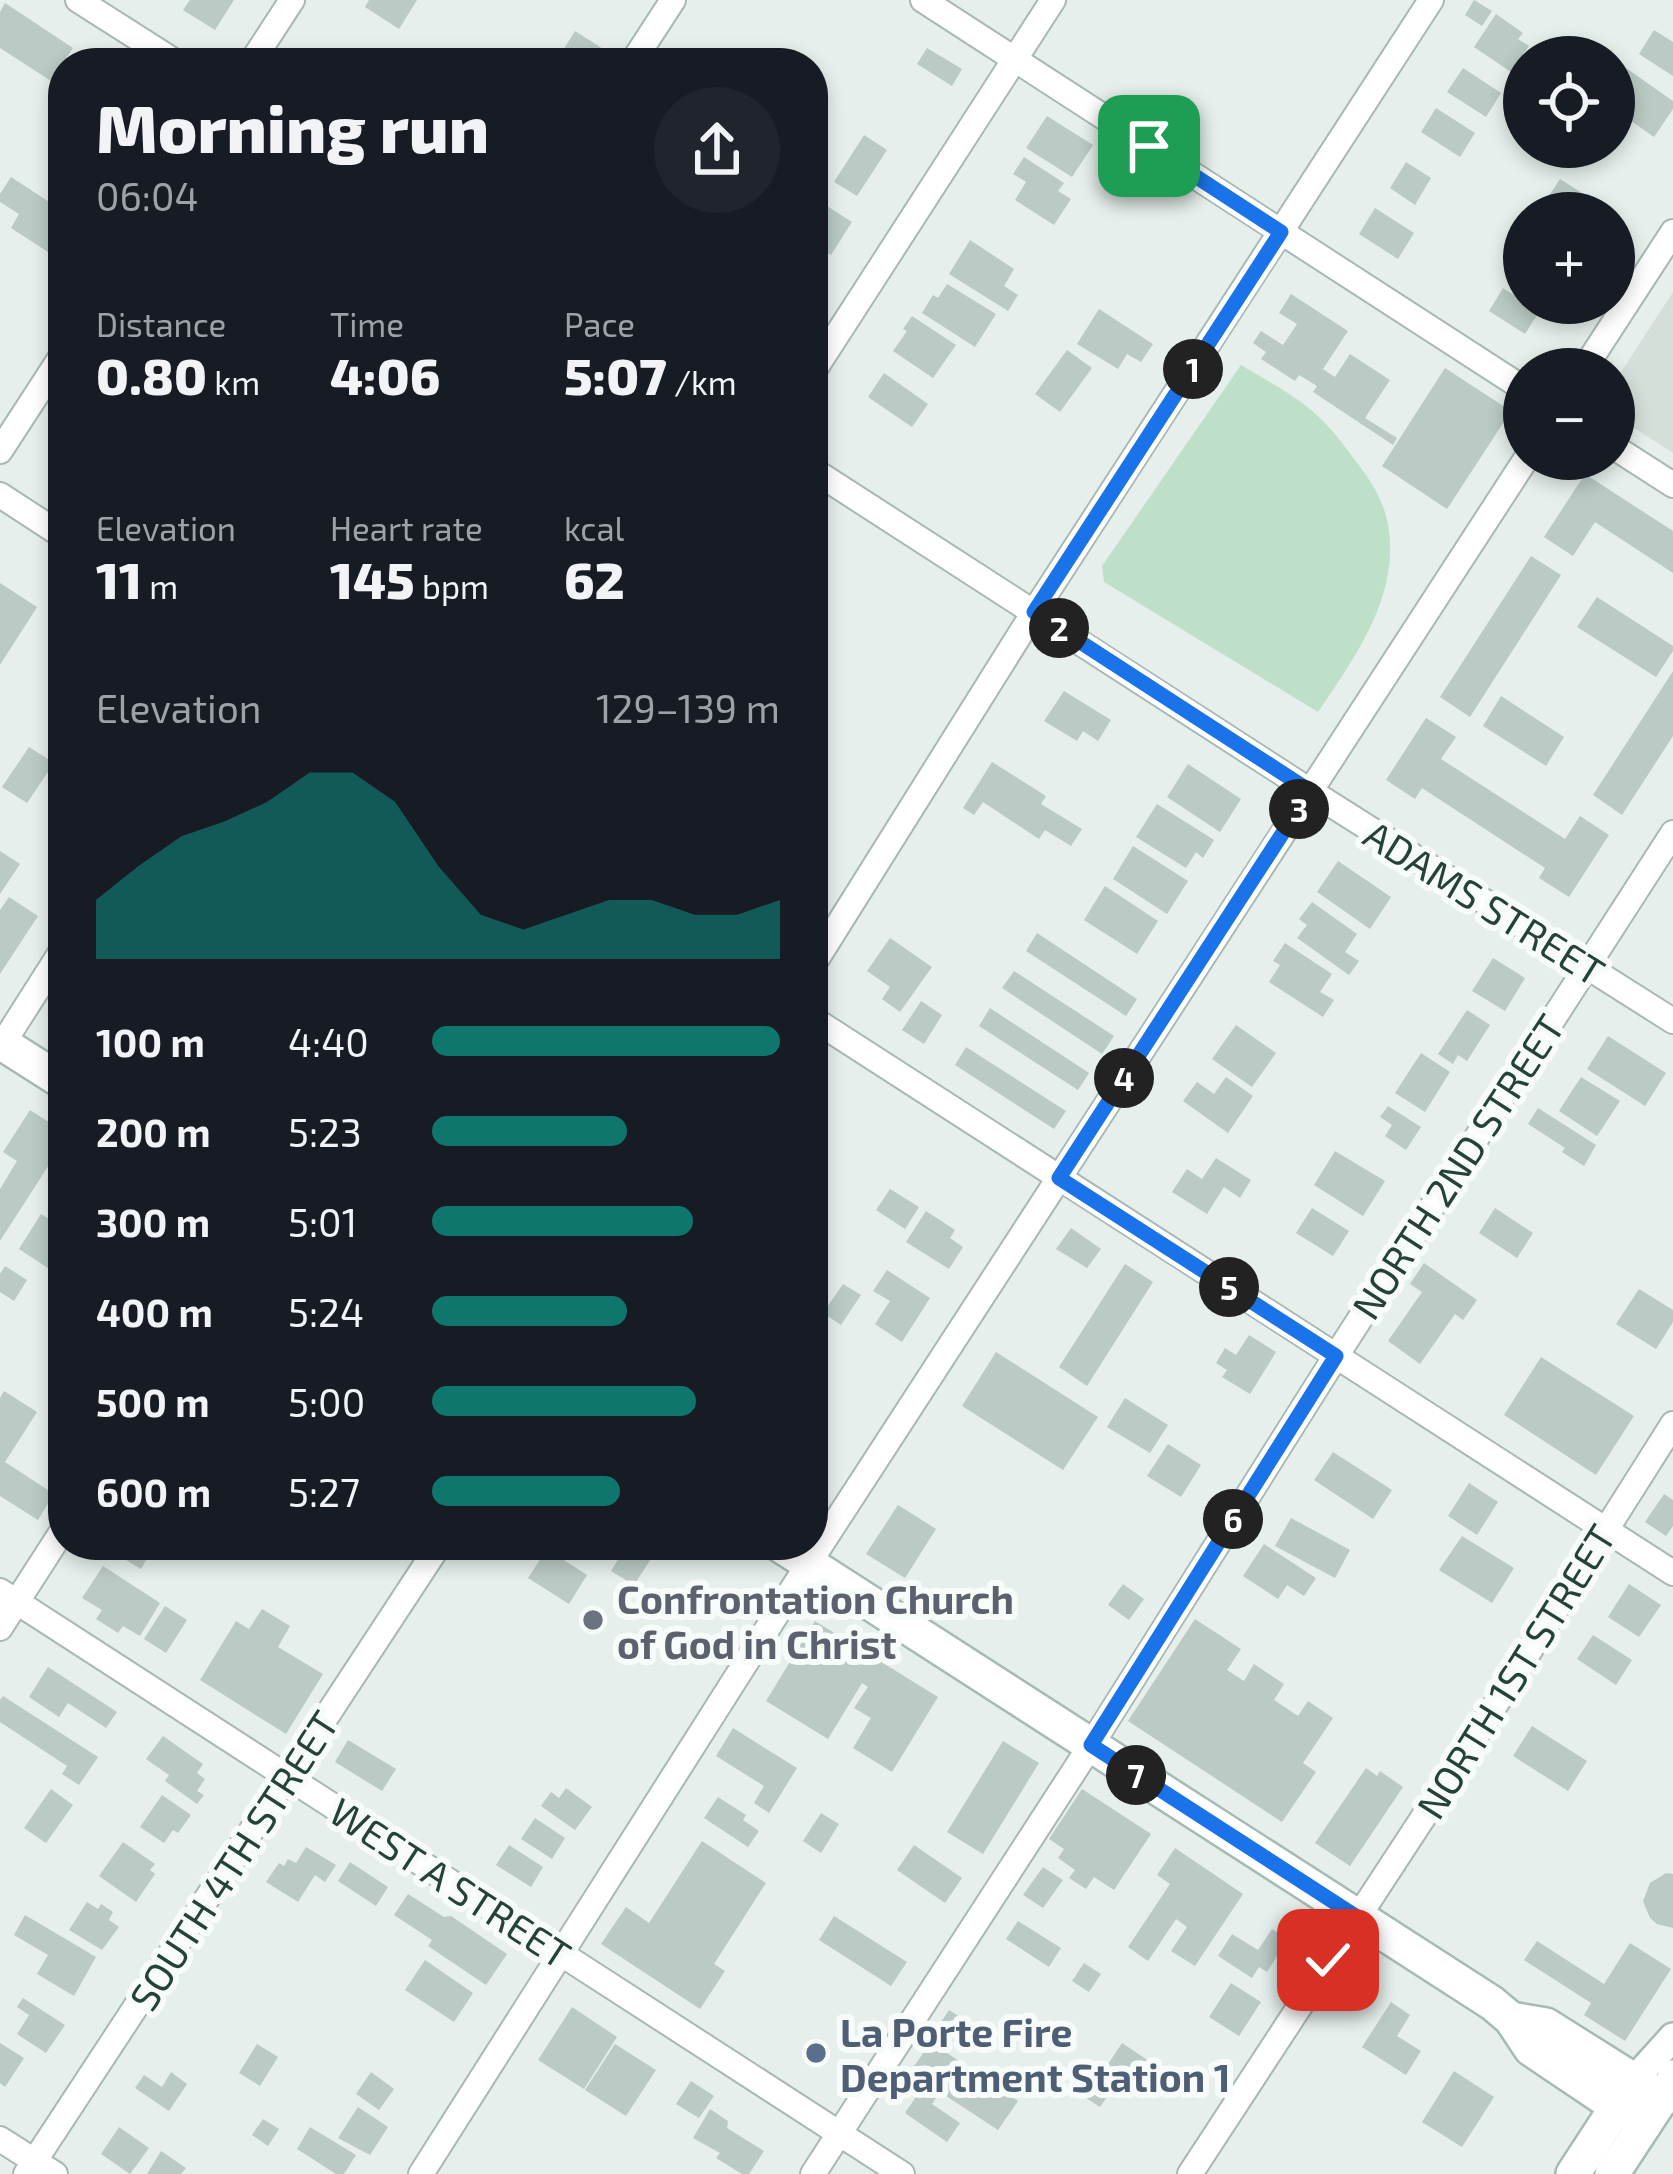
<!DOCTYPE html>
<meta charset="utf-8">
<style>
:root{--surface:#171b24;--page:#20242c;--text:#f1f3f6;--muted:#9ea1a6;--accent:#0f766e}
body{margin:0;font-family:"Exo 2",sans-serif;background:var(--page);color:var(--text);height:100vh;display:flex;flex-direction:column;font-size:45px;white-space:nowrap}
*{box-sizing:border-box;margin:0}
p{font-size:39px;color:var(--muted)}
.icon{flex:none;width:66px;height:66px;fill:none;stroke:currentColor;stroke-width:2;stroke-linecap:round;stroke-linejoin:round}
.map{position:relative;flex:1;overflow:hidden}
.side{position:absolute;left:48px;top:48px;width:780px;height:1512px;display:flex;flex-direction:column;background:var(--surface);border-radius:48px;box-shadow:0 6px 18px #0003}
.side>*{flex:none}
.tools{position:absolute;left:1503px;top:36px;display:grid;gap:24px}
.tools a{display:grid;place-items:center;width:132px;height:132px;border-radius:50%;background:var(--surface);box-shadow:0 6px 18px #0003;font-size:60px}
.pin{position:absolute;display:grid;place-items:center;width:102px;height:102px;color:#fff;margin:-51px;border-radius:24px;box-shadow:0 6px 18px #0006}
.km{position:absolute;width:60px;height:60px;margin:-30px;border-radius:50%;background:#222;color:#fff;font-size:33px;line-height:60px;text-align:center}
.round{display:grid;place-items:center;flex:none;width:126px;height:126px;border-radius:63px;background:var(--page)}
.summary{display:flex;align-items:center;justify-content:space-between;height:204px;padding:0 48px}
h1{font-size:66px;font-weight:800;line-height:90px}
.metrics{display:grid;grid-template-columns:repeat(3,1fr);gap:18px;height:204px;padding:12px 48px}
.metrics div{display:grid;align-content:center}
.metrics b{font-size:51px;font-weight:800}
.metrics small{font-size:33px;font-weight:400}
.metrics p{font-size:33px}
.chart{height:336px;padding:24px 48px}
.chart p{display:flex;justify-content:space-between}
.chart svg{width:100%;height:216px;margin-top:12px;fill:var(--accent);opacity:.7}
ul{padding:0 48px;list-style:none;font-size:39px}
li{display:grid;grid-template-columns:192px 144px 1fr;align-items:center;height:90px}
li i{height:30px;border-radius:15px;background:var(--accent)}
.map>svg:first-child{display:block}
.built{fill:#d4dfda}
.green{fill:#bfe0c8}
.building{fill:#bbcac4}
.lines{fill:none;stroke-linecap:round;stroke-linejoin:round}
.minor-casing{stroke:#a8b8b2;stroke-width:28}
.tertiary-casing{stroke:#a8b8b2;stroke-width:32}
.secondary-casing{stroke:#a4bbb3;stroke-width:38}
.minor{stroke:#fff;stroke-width:24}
.tertiary{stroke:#fff;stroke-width:27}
.secondary{stroke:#fff;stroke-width:33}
.route-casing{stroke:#fff;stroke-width:24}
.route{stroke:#1a73e8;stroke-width:15}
.worship-dot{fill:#6b7280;stroke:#f7fbf9;stroke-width:4.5}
.service-dot{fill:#5c6f8a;stroke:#f7fbf9;stroke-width:4.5}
.labels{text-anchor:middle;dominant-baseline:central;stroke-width:12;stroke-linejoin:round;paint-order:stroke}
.street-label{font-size:39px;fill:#24423a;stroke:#f7fbf9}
.worship-label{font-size:39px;font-weight:bold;fill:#5b616d;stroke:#f7fbf9;text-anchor:start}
.service-label{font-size:39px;font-weight:bold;fill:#4e5e75;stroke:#f7fbf9;text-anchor:start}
</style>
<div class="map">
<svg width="1673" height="2174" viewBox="0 0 1673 2174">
<rect width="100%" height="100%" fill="#e6efeb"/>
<polygon class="built" points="1673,292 1673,453 1614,415 1614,383"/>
<path class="green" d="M1241 365C1264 379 1290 392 1311 410 1328 424 1342 442 1354 459 1369 478 1384 500 1388 525 1401 594 1354 659 1318 712L1104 582 1102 566Z"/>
<g class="building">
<polygon points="190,0 234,0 215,30 183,10"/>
<polygon points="369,0 417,0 399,29 365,7"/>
<polygon points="1474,0 1492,11 1482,26 1465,15"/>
<polygon points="5,3 73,48 51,81 0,48 0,12"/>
<polygon points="1496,14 1523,33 1518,39 1529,46 1511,72 1474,47"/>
<polygon points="1654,30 1673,42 1673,76 1639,54"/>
<polygon points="575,31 603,49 593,63 579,63 562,52"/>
<polygon points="927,48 962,69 952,86 917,64"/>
<polygon points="1616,61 1673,101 1673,109 1654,137 1614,109"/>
<polygon points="1463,68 1501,93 1486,117 1447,92"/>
<polygon points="1436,108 1475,133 1460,157 1421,132"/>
<polygon points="1047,116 1093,145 1072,177 1026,148"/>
<polygon points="864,135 887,150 857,196 834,182"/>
<polygon points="1024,157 1064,183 1058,191 1071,199 1054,225 1015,200 1026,182 1013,174"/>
<polygon points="1406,162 1431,178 1415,205 1390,188"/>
<polygon points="11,177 63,211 63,239 58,236 48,252 11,228 19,214 0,202 0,194"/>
<polygon points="1560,179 1601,205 1596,213 1548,213 1552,206 1545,202"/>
<polygon points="813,197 852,222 831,255 813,244"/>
<polygon points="1375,208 1414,233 1398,259 1359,234"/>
<polygon points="970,240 1014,269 1004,286 1018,295 1008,311 949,274"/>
<polygon points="947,284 996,314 975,347 922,313 933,295 938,298"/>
<polygon points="1503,288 1539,312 1525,334 1489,311"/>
<polygon points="1291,294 1348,331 1323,369 1335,377 1350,354 1390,380 1365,418 1397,438 1393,445 1313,392 1317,386 1299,375 1295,381 1261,359 1266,352 1253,343 1261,331 1283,345 1297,324 1279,313"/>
<polygon points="1099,309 1153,344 1141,362 1127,354 1118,369 1077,344"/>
<polygon points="912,316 956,345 933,378 893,351 907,331 903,329"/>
<polygon points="1067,350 1092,368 1060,412 1035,394"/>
<polygon points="1445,368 1511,411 1447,509 1382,466"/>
<polygon points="884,373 928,404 912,427 868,397"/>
<polygon points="1585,474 1673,531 1673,573 1595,522 1573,556 1544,537"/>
<polygon points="1531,556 1561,575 1470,717 1440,697"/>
<polygon points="0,583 37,607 0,665"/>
<polygon points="1597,597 1673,646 1673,651 1656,677 1577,627"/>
<polygon points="1673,671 1673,736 1622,815 1593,795"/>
<polygon points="1064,691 1111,720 1098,741 1083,731 1077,741 1044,721"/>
<polygon points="1501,696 1564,737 1546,766 1483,726"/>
<polygon points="1426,718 1456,737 1441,759 1565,839 1580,816 1609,835 1569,897 1539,878 1545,868 1422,788 1415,799 1386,780"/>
<polygon points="29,747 54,763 27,803 2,787"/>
<polygon points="992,762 1046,796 1041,804 1082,829 1071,846 1045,830 1039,839 983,802 974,815 963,808"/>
<polygon points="1188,764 1241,799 1220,832 1167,797"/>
<polygon points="1157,804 1214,840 1203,858 1196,852 1186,868 1136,837"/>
<polygon points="1133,846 1188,881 1167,914 1113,879"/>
<polygon points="0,851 20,864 0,894"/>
<polygon points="1338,861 1391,897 1370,929 1317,892"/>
<polygon points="1105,886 1158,921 1137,954 1084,920"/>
<polygon points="9,897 38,916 0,974 0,910"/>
<polygon points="1312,902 1357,934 1345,952 1359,961 1349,975 1297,938 1307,925 1299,919"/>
<polygon points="1037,933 1137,999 1126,1016 1026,951"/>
<polygon points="890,938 932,967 900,1012 882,999 890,987 867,971"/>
<polygon points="1285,943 1332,974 1320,992 1334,1000 1323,1017 1269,982 1280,965 1273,961"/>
<polygon points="1493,958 1525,978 1505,1011 1472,991"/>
<polygon points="1014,971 1114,1036 1102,1054 1002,988"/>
<polygon points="921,1001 942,1015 924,1044 902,1030"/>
<polygon points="990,1008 1089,1073 1078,1090 979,1026"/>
<polygon points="1467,1010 1490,1025 1467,1061 1458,1055 1453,1064 1438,1054"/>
<polygon points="1236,1025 1276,1053 1252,1087 1212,1059"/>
<polygon points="1608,1036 1666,1073 1645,1106 1587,1069"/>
<polygon points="966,1047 1066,1111 1054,1129 955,1065"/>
<polygon points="1421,1053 1450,1072 1425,1112 1395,1093"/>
<polygon points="1226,1077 1253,1096 1228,1133 1183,1101 1197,1082 1214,1094"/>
<polygon points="1581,1077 1620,1101 1597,1136 1559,1111"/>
<polygon points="1388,1106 1421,1127 1406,1150 1385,1136 1392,1125 1380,1117"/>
<polygon points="1538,1108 1596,1145 1584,1166 1562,1152 1565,1148 1528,1124"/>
<polygon points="30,1110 63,1131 63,1143 0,1241 0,1189 17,1161 3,1152"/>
<polygon points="1335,1151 1385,1181 1363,1216 1314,1185"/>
<polygon points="1216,1158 1251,1180 1240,1198 1224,1187 1207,1214 1172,1192 1187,1169 1202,1179"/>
<polygon points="890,1189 919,1207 905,1229 876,1210"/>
<polygon points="1312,1208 1349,1231 1333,1256 1296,1233"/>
<polygon points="1495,1208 1533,1233 1517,1258 1479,1233"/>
<polygon points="926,1211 955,1230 950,1238 963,1247 949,1269 906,1242"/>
<polygon points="41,1214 63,1228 63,1271 60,1276 19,1249"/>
<polygon points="1071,1228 1101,1249 1087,1268 1056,1249"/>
<polygon points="1424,1263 1477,1300 1463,1320 1455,1314 1420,1364 1388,1341 1422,1292 1410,1284"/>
<polygon points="1125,1264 1153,1282 1087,1386 1059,1367"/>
<polygon points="5,1266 27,1280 14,1301 0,1292 0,1274"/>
<polygon points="887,1270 930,1298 902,1342 875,1324 890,1301 873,1291"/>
<polygon points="843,1284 861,1295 841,1325 823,1313"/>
<polygon points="1639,1289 1673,1310 1673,1322 1656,1349 1616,1324"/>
<polygon points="1249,1335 1276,1352 1250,1394 1222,1377 1227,1370 1216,1363 1225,1348 1236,1355"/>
<polygon points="996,1352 1098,1417 1063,1470 962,1406"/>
<polygon points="1541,1357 1634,1416 1596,1475 1504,1415"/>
<polygon points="4,1391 37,1412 5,1462 54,1494 38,1520 0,1496 0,1398"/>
<polygon points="1125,1398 1168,1425 1150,1453 1107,1427"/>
<polygon points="1168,1444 1201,1465 1181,1497 1147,1476"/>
<polygon points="1333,1452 1392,1490 1373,1519 1314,1480"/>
<polygon points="1469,1483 1498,1502 1477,1535 1448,1516"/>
<polygon points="1664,1494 1673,1500 1673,1526 1666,1536 1645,1522"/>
<polygon points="898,1505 936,1529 905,1578 866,1554"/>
<polygon points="1291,1518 1350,1550 1335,1578 1275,1546"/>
<polygon points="1462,1536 1514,1568 1492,1603 1439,1570"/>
<polygon points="1264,1544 1316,1578 1304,1596 1287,1585 1278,1599 1243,1576"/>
<polygon points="121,1545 155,1545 141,1569 116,1554"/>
<polygon points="627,1545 660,1545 634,1585 611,1571"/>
<polygon points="547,1549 587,1575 569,1604 528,1578"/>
<polygon points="103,1566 160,1603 140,1636 123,1626 118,1633 96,1619 102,1610 82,1598"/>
<polygon points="1123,1584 1144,1599 1129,1620 1108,1605"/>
<polygon points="1629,1584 1661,1605 1639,1637 1608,1617"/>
<polygon points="165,1606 187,1620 166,1653 144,1639"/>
<polygon points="262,1609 290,1626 278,1647 323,1674 286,1734 200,1680 236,1621 249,1629"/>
<polygon points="1195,1619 1241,1649 1227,1670 1244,1681 1254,1664 1284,1684 1274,1700 1298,1716 1308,1701 1333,1718 1303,1763 1316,1772 1282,1822 1128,1721"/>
<polygon points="815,1621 938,1697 892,1772 853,1748 871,1718 854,1708 868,1687 862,1683 828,1739 766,1701"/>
<polygon points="1593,1635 1632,1660 1616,1685 1577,1659"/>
<polygon points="48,1667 117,1712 106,1728 68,1703 59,1717 29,1697"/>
<polygon points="3,1696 98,1757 79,1785 62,1774 67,1766 0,1722 0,1700"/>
<polygon points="1532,1726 1587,1761 1568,1791 1513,1756"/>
<polygon points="733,1728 797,1768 769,1813 754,1803 764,1786 716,1756"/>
<polygon points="163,1736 203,1764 197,1773 205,1779 197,1791 204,1795 197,1804 165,1781 169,1775 146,1759"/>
<polygon points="348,1740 396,1769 382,1791 335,1762"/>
<polygon points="1003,1741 1039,1763 983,1854 947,1832"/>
<polygon points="1366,1768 1377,1776 1380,1771 1403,1787 1350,1866 1315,1843"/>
<polygon points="566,1788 592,1807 575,1830 541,1806 551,1792 559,1798"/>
<polygon points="51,1789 73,1805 46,1843 24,1828"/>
<polygon points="1082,1789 1151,1834 1114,1890 1094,1877 1086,1889 1069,1878 1075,1870 1058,1858 1064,1849 1049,1839"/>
<polygon points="162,1795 191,1815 178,1833 173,1830 164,1843 140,1827"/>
<polygon points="718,1797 746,1815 743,1820 759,1831 748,1847 704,1818"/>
<polygon points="821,1813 839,1824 821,1853 803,1841"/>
<polygon points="535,1818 565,1838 552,1859 521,1839"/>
<polygon points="702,1841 766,1883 714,1964 725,1971 700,2009 601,1944 626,1907 649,1923"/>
<polygon points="123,1842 155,1864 150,1870 155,1874 136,1902 99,1876"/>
<polygon points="509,1845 543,1867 531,1887 496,1865"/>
<polygon points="914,1845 962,1878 945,1903 897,1870"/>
<polygon points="306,1847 336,1865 325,1882 315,1875 298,1902 266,1882 279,1863 284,1866 288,1859 296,1863"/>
<polygon points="1175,1848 1243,1894 1195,1966 1171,1951 1187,1927 1176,1919 1148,1961 1128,1947 1170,1884 1157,1875"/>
<polygon points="350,1862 388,1887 376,1906 338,1881"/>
<polygon points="1043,1867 1063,1880 1043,1908 1023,1895"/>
<polygon points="1666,1873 1673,1874 1673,1928 1657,1924 1650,1918 1643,1901 1650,1883"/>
<polygon points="408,1894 444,1917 451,1916 507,1954 486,1985 428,1946 432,1940 394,1915"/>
<polygon points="87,1902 98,1909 101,1904 113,1912 109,1920 119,1927 102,1950 69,1930"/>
<polygon points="25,1915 96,1957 74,1996 37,1974 48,1955 14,1935"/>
<polygon points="834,1916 907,1962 891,1986 819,1940"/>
<polygon points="1018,1921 1061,1948 1049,1967 1006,1939"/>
<polygon points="1272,1929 1288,1939 1267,1972 1259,1967 1252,1978 1218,1956 1232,1934 1258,1950"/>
<polygon points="1537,1941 1604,1984 1630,1943 1671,1969 1625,2041 1584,2015 1591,2003 1524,1960"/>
<polygon points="425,1960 473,1993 454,2022 405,1990"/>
<polygon points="1084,1963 1101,1974 1089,1992 1072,1981"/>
<polygon points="1231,1983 1261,2002 1239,2036 1209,2017"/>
<polygon points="23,1998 65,2025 46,2053 17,2034 29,2015 17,2007"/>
<polygon points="1391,2002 1410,2015 1397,2036 1421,2051 1406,2075 1362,2047"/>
<polygon points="572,2007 617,2037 584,2089 538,2060"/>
<polygon points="949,2010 977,2028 963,2049 935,2031"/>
<polygon points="931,2042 1018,2101 998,2130 940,2092 932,2104 960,2123 947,2142 905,2113 926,2082 910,2072"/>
<polygon points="0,2043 24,2058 5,2087 0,2083"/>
<polygon points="1122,2043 1149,2061 1126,2097 1113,2088 1100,2107 1086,2098"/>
<polygon points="257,2044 278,2057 260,2086 239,2073"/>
<polygon points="615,2044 656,2070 626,2116 585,2090"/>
<polygon points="1454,2071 1494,2097 1462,2147 1422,2122"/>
<polygon points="171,2072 187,2084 169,2111 135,2088 144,2075 162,2087"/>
<polygon points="371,2072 394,2089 379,2110 356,2094"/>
<polygon points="691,2081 714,2096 699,2118 676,2104"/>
<polygon points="358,2107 388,2127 370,2155 338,2138"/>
<polygon points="710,2109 728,2121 727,2128 764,2151 749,2174 742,2174 716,2158 720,2153 693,2138"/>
<polygon points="263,2119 279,2129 268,2146 252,2135"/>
<polygon points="119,2127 149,2148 130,2174 101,2154"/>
<polygon points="310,2127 356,2155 344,2174 336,2174 297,2149"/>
<polygon points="161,2151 186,2168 181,2174 147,2174"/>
</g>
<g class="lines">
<defs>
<g id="minor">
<polyline points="78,0 177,63"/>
<polyline points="923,0 1524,389"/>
<polyline points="251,63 292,0"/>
<polyline points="632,63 673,0"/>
<polyline points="1584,369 1673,232"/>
<polyline points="813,372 1053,0"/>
<polyline points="1614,447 1673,485"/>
<polyline points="0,451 63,354"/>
<polyline points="813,470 1310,791 1673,1021"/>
<polyline points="0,495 63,536"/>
<polyline points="813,965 1034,612 1431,0"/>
<polyline points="813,1019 1673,1573"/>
<polyline points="0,1048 63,949"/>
<polyline points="0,1591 902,2174"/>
<polyline points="0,1628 63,1530"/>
<polyline points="0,2139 55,2174"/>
<polyline points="26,2174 439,1545"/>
<polyline points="421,2174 809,1563 1526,459"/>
<polyline points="813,2174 1091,1745 1336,1356 1673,833"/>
<polyline points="1190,2174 1449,1778 1673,1424"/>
</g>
<g id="tertiary">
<polyline points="1673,2074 1662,2098 1673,2099"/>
<polyline points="1635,2079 1673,2037"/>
</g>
<g id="secondary">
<polyline points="0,1042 63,1082"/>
<polyline points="780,1545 1492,2003 1511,2019 1531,2049 1644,2125"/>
<polyline points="1511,2019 1546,2025 1662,2098 1612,2174"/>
<polyline points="1573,2174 1627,2091"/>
</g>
</defs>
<use href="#minor" class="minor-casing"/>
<use href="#tertiary" class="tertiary-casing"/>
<use href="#secondary" class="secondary-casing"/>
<use href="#minor" class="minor"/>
<use href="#tertiary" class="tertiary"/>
<use href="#secondary" class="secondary"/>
</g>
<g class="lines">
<defs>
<polyline id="route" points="1149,146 1281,232 1034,612 1310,791 1059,1178 1336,1356 1091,1745 1357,1917 1328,1960"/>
</defs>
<use href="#route" class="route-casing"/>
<use href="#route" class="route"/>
</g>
<circle class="worship-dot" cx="593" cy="1620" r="12"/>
<circle class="service-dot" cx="816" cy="2053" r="12"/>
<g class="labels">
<g class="street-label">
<text transform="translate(1485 902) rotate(32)">ADAMS STREET</text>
<text transform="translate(1457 1166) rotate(-57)">NORTH 2ND STREET</text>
<text transform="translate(1515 1671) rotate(-58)">NORTH 1ST STREET</text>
<text transform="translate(233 1860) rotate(-57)">SOUTH 4TH STREET</text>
<text transform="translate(451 1882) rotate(33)">WEST A STREET</text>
</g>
<g class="worship-label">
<text x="617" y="1598">Confrontation Church<tspan x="617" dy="45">of God in Christ</tspan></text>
</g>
<g class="service-label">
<text x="840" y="2031">La Porte Fire<tspan x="840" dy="45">Department Station 1</tspan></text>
</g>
</g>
</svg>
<div class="tools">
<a><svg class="icon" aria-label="locate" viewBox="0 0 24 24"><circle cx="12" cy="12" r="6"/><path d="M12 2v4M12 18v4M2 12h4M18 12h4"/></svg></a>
<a>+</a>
<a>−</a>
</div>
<div class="pin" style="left:1149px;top:146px;background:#1e9e55"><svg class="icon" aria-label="arrive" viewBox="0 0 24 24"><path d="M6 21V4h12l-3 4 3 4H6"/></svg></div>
<div class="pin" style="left:1328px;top:1960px;background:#d93025"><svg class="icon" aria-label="check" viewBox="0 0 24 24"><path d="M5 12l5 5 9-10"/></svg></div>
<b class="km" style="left:1193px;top:369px">1</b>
<b class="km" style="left:1059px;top:628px">2</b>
<b class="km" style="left:1299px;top:809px">3</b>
<b class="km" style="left:1124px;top:1078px">4</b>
<b class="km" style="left:1229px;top:1287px">5</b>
<b class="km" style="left:1233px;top:1519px">6</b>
<b class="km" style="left:1136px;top:1775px">7</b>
<section class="side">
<div class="summary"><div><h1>Morning run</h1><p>06:04</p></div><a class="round"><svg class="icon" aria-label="share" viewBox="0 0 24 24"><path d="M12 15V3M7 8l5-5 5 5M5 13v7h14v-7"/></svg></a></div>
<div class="metrics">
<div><p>Distance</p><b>0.80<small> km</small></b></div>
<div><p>Time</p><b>4:06</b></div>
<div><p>Pace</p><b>5:07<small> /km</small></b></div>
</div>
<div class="metrics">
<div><p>Elevation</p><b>11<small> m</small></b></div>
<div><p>Heart rate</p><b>145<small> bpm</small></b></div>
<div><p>kcal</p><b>62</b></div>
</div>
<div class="chart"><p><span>Elevation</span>129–139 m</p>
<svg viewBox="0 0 160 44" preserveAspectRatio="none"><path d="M0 44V32L10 25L20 19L30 16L40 12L50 6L60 6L70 12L80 25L90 35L100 38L110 35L120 32L130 32L140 35L150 35L160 32V44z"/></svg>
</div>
<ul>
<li><b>100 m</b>4:40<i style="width:100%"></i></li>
<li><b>200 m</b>5:23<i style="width:56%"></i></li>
<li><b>300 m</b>5:01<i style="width:75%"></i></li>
<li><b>400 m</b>5:24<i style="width:56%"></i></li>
<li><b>500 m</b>5:00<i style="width:76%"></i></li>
<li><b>600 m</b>5:27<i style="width:54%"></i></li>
</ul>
</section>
</div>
